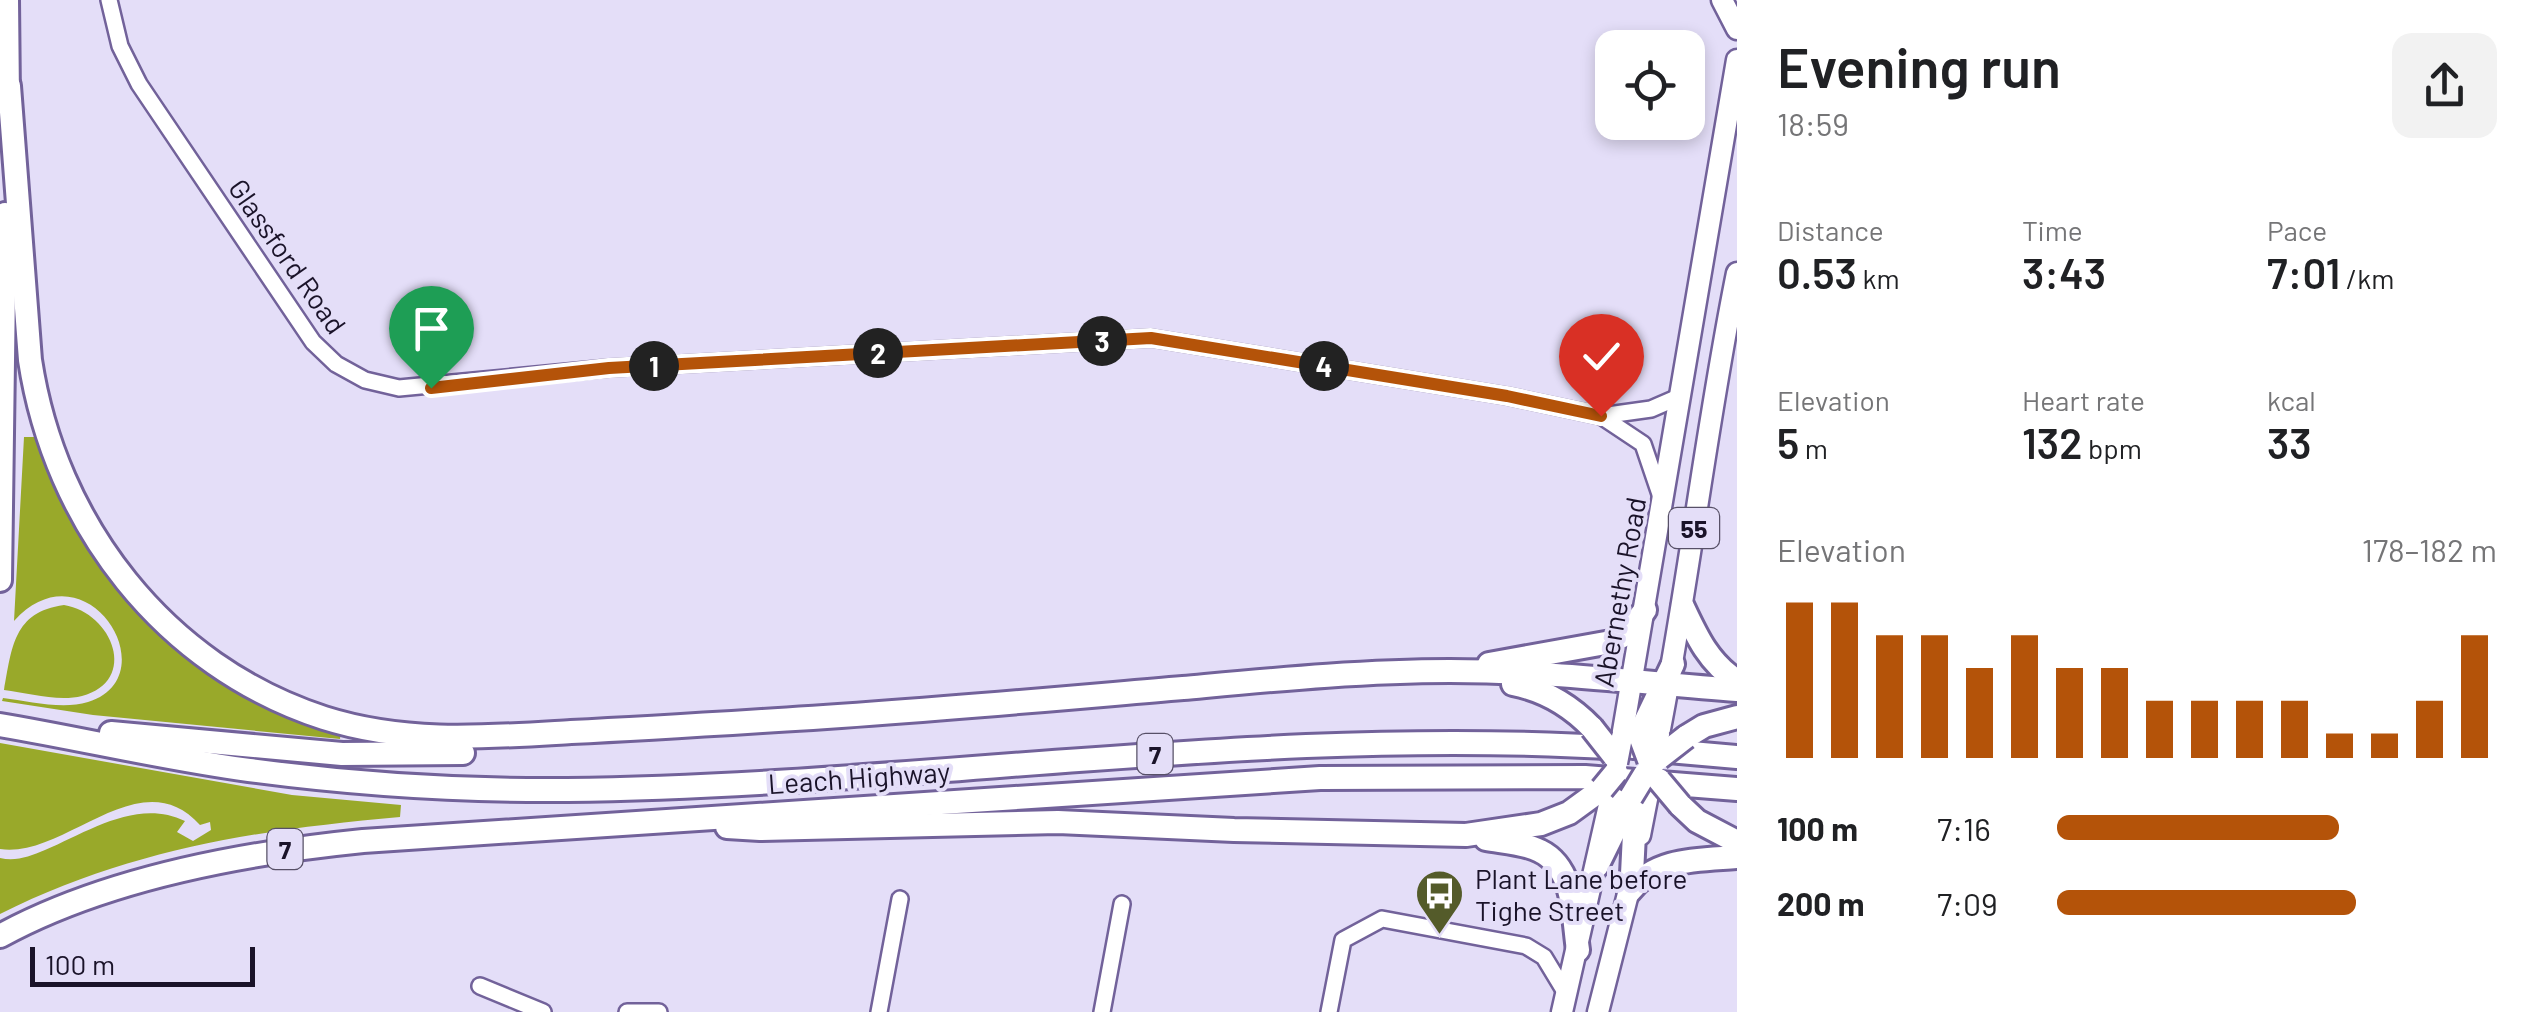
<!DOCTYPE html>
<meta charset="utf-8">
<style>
:root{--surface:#fff;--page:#f2f2f2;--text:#202124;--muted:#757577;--accent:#b45309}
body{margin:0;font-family:Barlow,sans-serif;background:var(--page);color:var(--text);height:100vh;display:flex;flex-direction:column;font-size:38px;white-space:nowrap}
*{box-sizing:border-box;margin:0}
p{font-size:32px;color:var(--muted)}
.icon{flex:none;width:55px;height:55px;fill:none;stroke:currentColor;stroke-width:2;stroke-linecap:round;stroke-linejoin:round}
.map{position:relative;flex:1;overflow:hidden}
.sheet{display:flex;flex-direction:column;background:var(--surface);width:800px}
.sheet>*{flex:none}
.buttons{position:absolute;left:1595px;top:30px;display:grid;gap:20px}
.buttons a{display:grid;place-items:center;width:110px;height:110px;border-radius:20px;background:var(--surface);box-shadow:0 5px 15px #0003;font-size:50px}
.scale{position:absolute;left:30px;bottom:25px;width:225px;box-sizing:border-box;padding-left:10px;border:5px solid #1a1329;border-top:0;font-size:28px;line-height:35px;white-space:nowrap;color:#1a1329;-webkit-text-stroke:8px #e4def8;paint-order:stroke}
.pin{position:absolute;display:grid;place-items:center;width:85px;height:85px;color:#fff;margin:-102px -42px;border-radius:50% 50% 50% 0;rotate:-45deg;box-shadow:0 0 10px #0007}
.pin .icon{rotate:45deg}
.km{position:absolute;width:50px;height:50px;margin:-25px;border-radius:50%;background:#222;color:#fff;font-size:28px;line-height:50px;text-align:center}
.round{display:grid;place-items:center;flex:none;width:105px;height:105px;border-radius:20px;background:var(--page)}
.headline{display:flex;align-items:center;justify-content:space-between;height:170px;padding:0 40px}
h1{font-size:55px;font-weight:600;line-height:75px}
.metrics{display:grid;grid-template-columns:repeat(3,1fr);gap:15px;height:170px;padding:10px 40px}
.metrics div{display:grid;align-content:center}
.metrics b{font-size:42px;font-weight:600}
.metrics small{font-size:28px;font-weight:400}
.metrics p{font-size:28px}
.chart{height:280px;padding:20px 40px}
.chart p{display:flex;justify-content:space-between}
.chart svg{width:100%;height:180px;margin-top:10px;stroke:var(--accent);stroke-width:6}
ul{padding:0 40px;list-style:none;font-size:32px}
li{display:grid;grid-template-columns:160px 120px 1fr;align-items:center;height:75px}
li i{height:25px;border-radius:12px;background:var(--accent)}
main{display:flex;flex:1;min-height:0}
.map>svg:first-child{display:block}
.forest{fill:#99a92a}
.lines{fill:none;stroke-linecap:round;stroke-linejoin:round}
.minor-casing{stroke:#72629a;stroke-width:20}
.major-casing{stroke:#72629a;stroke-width:25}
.highway-casing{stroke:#72629a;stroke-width:28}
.minor{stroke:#fff;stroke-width:15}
.major{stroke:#fff;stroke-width:20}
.highway{stroke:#fff;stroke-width:22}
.major-bridge-casing{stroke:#72629a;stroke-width:25;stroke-linecap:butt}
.highway-bridge-casing{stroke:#72629a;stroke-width:28;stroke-linecap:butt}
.major-bridge{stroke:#fff;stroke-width:20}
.highway-bridge{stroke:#fff;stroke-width:22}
.route-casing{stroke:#fff;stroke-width:20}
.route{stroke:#b45309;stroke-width:12}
.labels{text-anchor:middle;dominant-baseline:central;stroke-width:8;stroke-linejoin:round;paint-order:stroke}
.shield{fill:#e4def8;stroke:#575067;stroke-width:2.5}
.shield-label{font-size:25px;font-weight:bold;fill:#1a1329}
.street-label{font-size:28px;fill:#1a1329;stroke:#e4def8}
.poi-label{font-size:28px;fill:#1a1329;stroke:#e4def8;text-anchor:start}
</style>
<main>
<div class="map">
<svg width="1737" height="1012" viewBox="0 0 1737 1012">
<rect width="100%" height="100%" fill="#e4def8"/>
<g class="forest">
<path d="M24 437H37L130 600 341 731 340 739 93 715 2 701 3 698C29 701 62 710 88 702 170 676 86 542 14 621Z"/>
<path d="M64 605C113 613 139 681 82 696 58 702 28 693 4 690 12 648 13 612 64 605Z"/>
<path d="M0 743 292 795 401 805 400 817C256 830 131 849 0 914V858C16 862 30 856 45 850 89 831 138 798 185 821L177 832 193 841 211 830 210 822 200 825C140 758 65 859 0 849Z"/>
</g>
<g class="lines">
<defs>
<g id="minor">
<polyline points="109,0 120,46 139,84 313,342 336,364 365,380 399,388 609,368 1151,338 1507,396 1601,416 1651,409 1681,396"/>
<polyline points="1601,416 1643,444 1661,497"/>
<polyline points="480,986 543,1012"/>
<polyline points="627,1012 659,1012"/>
<polyline points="879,1012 900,899"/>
<polyline points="1102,1012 1122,904"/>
<polyline points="1329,1012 1343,940 1382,919 1526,946 1544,957 1567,995"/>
</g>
<g id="major">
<polyline points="1722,0 1737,29"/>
<path d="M1659 734C1689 581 1706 426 1737 273"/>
<polyline points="1622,737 1737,60"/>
<polyline points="1640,835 1648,794"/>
<polyline points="1562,1012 1614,783"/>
<polyline points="1598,1012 1632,878"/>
</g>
<g id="highway">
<polyline points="7,0 8,97"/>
<path d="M9 86 30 360C55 524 164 666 324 718 406 744 487 737 571 732 635 729 699 725 762 721 903 713 1043 700 1183 688 1271 680 1361 671 1450 671 1546 671 1642 683 1737 690"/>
<polyline points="0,580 5,214"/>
<path d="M1683 607C1697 637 1709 663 1737 681"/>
<polyline points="1489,664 1611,642 1626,634 1645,610"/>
<path d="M1513 684C1544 690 1570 705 1592 728"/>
<path d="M0 725C83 739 166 759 249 770 354 784 461 791 567 790 918 786 1269 725 1620 748"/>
<polyline points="111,733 342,754 463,753"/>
<polyline points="1686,737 1704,726 1737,717"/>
<polyline points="1633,747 1673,664"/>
<polyline points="1657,750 1737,757"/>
<polyline points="1630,793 1635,814 1632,874"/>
<polyline points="1680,805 1697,821 1737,842"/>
<polyline points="727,827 760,829 1058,822 1234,830 1466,835 1541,824 1569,813 1602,789"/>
<path d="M1486 839C1503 842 1525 843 1540 851 1575 868 1573 917 1578 950"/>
<polyline points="1597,866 1631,797"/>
<path d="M1629 892C1655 858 1697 860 1737 857"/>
<path d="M0 936C106 878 244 853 363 841L1320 778 1585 777 1737 789"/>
</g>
</defs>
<use href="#minor" class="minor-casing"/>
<use href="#major" class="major-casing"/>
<use href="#highway" class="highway-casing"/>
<use href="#minor" class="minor"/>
<use href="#major" class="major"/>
<use href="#highway" class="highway"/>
<defs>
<g id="major-bridge">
<polyline points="1617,763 1622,737"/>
<polyline points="1654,764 1659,734"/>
</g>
<g id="highway-bridge">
<polyline points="1592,728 1614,756"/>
<polyline points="1640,736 1649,760"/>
<polyline points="1659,758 1686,737"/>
<polyline points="1659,780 1680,805"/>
<polyline points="1602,789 1616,772"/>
<polyline points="1631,797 1645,774"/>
</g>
</defs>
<use href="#major-bridge" class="major-bridge-casing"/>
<use href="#highway-bridge" class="highway-bridge-casing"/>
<use href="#major-bridge" class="major-bridge"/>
<use href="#highway-bridge" class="highway-bridge"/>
</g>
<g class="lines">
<defs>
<polyline id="route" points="431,388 609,368 1151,338 1507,396 1601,416"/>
</defs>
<use href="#route" class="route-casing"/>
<use href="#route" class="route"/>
</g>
<defs>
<symbol id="bus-pin" viewBox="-11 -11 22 30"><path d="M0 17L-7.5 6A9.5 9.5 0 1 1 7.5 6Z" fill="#545b2a" stroke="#e4def8"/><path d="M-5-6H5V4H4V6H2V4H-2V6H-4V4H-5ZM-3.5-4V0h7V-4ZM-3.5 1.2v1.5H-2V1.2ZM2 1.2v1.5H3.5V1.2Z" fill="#fff"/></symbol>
</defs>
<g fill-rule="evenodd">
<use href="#bus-pin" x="1412" y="866" width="55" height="75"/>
</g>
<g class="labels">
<g class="shield">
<rect x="1669" y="508" width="50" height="40" rx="8"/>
<rect x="1137.5" y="734" width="35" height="40" rx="8"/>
<rect x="267.5" y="829" width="35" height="40" rx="8"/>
</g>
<g class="shield-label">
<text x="1694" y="528">55</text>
<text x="1155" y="754">7</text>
<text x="285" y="849">7</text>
</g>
<g class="street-label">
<text transform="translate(288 256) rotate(55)">Glassford Road</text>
<text transform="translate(1619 592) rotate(-80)">Abernethy Road</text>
<text transform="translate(859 777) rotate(-4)">Leach Highway</text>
</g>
<g class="poi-label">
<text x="1475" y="878">Plant Lane before<tspan x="1475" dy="32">Tighe Street</tspan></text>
</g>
</g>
</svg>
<div class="buttons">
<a><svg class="icon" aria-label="locate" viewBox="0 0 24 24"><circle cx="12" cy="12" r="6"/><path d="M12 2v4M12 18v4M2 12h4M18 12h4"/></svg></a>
</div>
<div class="scale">100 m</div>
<div class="pin" style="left:431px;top:388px;background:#1e9e55"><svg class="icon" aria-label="arrive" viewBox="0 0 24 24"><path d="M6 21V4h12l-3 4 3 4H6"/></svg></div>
<div class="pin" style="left:1601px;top:416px;background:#d93025"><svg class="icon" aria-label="check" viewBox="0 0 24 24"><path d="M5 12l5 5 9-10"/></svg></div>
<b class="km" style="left:654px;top:366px">1</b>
<b class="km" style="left:878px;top:353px">2</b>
<b class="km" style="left:1102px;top:341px">3</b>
<b class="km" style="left:1324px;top:366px">4</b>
</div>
<section class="sheet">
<div class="headline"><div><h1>Evening run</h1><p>18:59</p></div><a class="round"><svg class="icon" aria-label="share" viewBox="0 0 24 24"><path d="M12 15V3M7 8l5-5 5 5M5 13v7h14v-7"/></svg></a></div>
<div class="metrics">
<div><p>Distance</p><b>0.53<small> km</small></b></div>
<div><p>Time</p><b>3:43</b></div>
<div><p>Pace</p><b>7:01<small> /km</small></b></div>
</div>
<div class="metrics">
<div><p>Elevation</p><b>5<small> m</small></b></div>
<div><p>Heart rate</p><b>132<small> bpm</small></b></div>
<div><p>kcal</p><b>33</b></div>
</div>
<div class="chart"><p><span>Elevation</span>178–182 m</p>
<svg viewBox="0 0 160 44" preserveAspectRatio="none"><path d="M5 44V6M15 44V6M25 44V14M35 44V14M45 44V22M55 44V14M65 44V22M75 44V22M85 44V30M95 44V30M105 44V30M115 44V30M125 44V38M135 44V38M145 44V30M155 44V14"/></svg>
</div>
<ul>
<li><b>100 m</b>7:16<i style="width:64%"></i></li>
<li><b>200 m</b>7:09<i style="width:68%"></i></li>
</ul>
</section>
</main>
